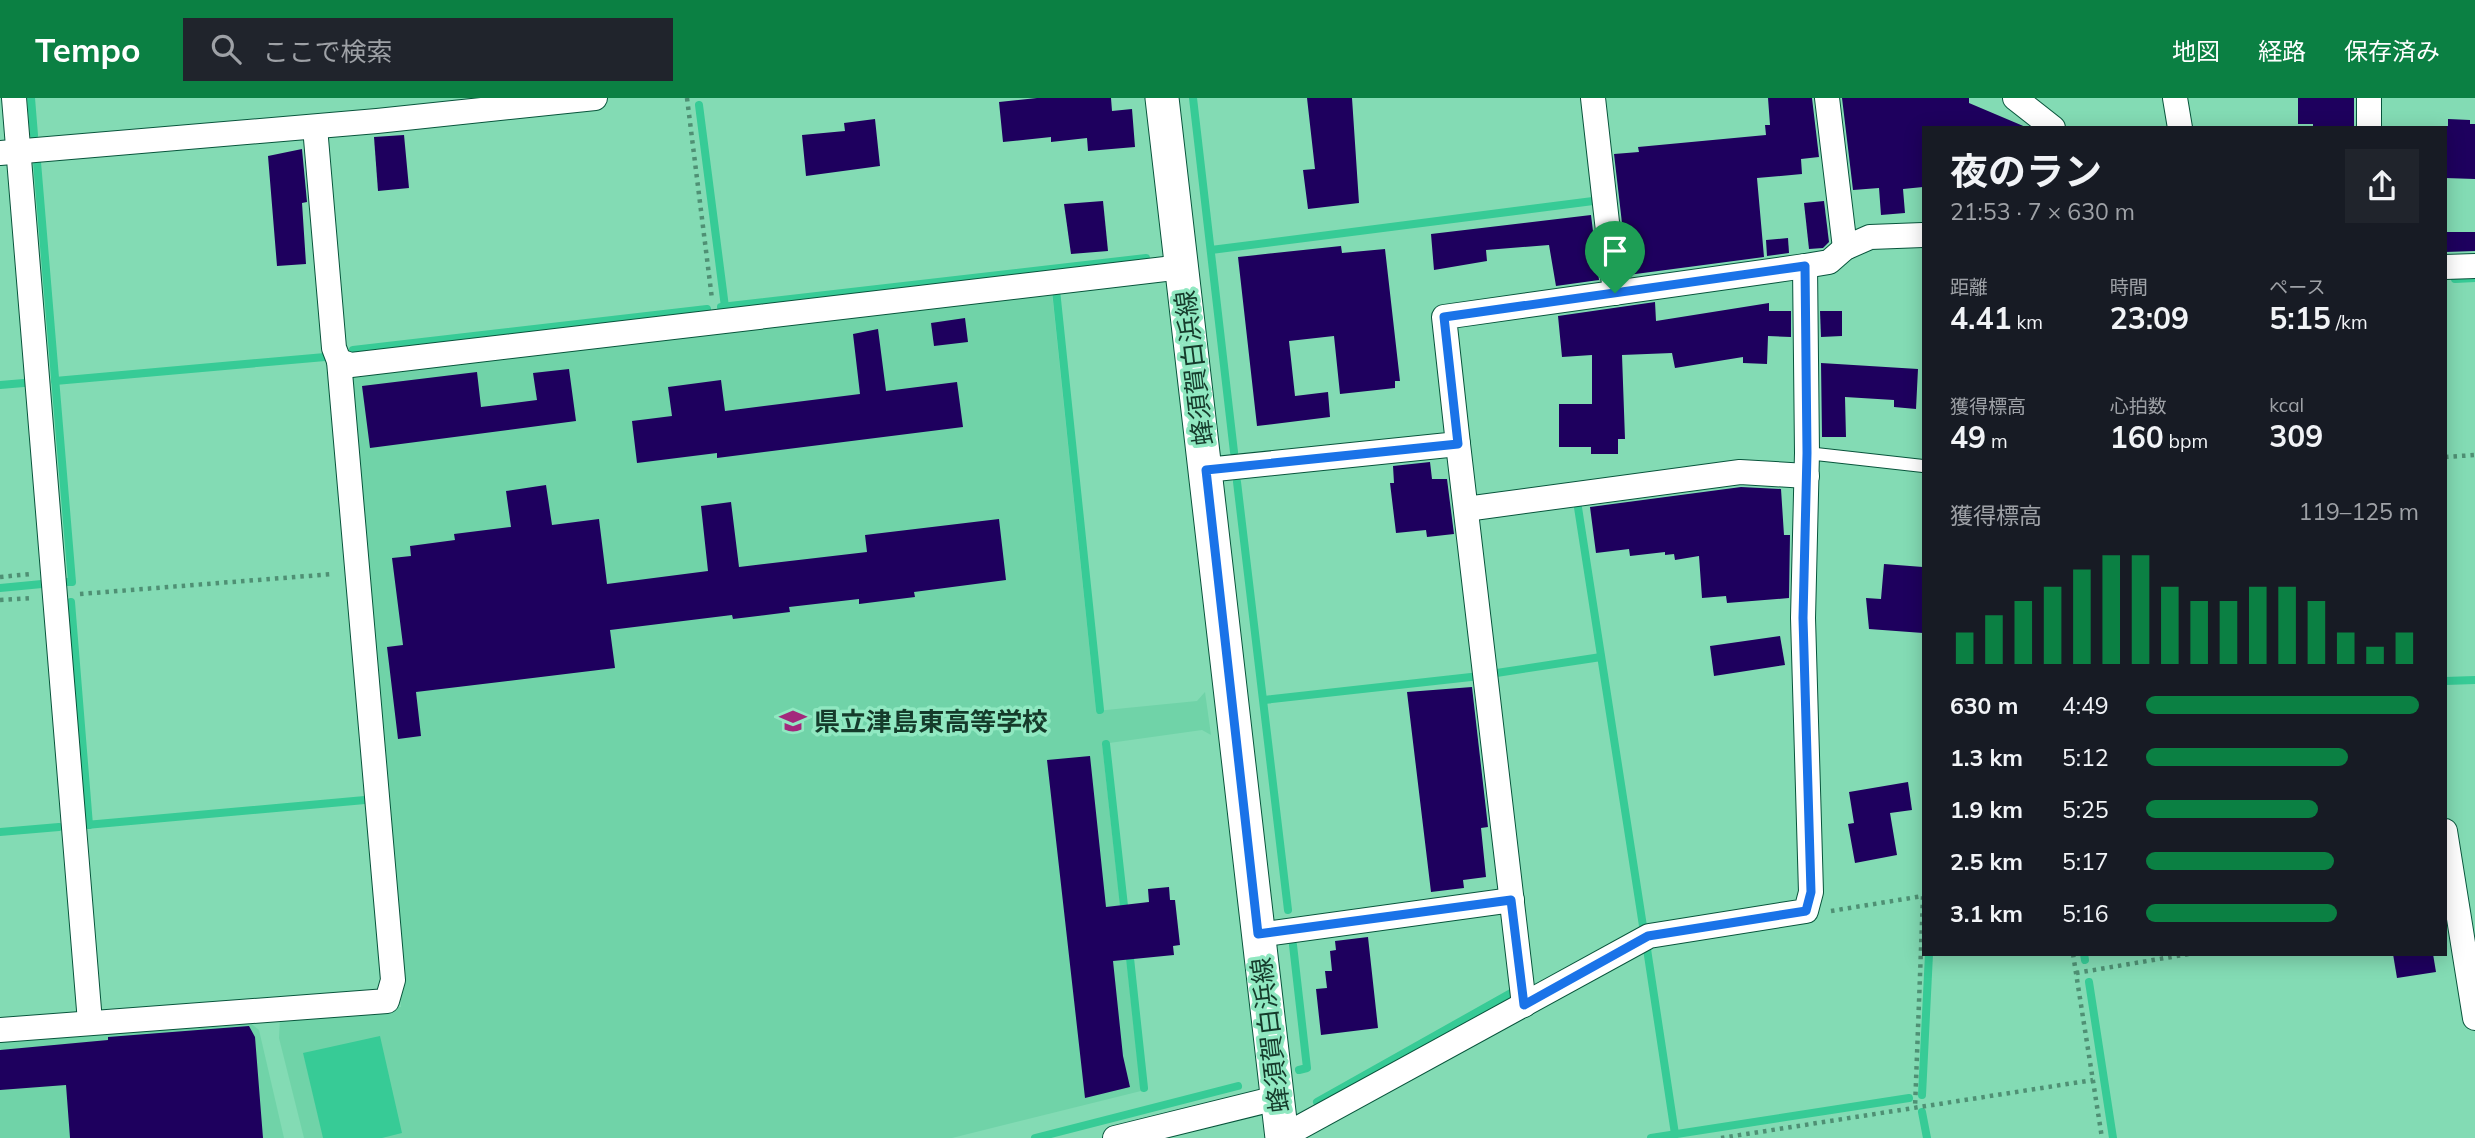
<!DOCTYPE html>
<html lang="ja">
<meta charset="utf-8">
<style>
:root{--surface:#171b24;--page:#20242c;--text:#f1f3f6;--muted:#9ea1a6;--accent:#0b8043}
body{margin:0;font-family:Mulish,"Noto Sans JP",sans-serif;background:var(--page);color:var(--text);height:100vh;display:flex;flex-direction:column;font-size:26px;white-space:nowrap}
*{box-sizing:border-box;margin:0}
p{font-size:23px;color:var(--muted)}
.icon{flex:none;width:38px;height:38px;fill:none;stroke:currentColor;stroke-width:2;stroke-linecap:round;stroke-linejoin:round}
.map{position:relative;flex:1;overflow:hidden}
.drawer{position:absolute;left:1922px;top:28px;width:525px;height:830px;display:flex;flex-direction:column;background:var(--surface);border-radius:0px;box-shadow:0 4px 18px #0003}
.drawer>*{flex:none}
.pin{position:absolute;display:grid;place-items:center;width:60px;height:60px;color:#fff;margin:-72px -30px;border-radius:50% 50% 50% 0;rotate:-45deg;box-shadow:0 0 7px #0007}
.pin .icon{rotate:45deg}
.round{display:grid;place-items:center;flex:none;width:74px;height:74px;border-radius:0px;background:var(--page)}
.headline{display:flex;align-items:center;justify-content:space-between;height:119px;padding:0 28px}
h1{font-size:38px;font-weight:700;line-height:52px}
.metrics{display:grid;grid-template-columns:repeat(3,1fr);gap:10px;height:119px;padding:7px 28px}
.metrics div{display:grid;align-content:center}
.metrics b{font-size:30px;font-weight:700}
.metrics small{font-size:19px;font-weight:400}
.metrics p{font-size:19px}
.chart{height:196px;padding:14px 28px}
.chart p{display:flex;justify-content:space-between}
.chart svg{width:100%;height:126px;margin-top:7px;stroke:var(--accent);stroke-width:6}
ul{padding:0 28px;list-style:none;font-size:23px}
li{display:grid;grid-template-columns:112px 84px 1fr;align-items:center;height:52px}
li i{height:18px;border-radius:9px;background:var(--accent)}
header{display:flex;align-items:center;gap:42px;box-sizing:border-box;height:98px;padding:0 35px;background:var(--accent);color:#fff}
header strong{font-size:33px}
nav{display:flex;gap:38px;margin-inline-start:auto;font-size:24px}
.search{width:490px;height:63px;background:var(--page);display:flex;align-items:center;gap:18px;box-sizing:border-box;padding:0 24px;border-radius:0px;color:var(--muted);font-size:26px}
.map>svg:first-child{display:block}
.built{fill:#70d3a8}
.water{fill:#37cb96}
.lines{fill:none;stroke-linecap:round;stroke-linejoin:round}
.stream{stroke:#37cb96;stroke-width:8}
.building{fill:#1e005e}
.service-casing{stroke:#08553c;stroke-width:14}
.minor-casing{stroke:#08553c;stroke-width:26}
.secondary-casing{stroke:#08553c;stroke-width:35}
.path{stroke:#4f9074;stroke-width:4.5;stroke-dasharray:3.5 5;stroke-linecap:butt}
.service{stroke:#fff;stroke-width:12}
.minor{stroke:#fff;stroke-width:24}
.secondary{stroke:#fff;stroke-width:33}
.route-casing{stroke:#fff;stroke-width:14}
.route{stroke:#1a73e8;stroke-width:9}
.labels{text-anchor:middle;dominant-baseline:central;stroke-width:7;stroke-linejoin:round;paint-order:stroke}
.street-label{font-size:26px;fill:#153b2b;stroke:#90e8c1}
.poi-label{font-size:26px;font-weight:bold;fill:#153b2b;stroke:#90e8c1;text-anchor:start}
</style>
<header>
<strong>Tempo</strong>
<div class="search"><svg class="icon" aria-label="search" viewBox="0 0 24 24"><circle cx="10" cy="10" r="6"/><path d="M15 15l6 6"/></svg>ここで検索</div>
<nav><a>地図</a><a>経路</a><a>保存済み</a></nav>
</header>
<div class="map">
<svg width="2475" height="1040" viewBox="0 0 2475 1040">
<rect width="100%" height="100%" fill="#83dbb4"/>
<g class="built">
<polygon points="1052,195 1096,613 1197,603 1205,594 1211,637 1202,632 1102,646 1141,993 952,1040 304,1040 279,940 280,920 401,909 349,286 354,273"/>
<polygon points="249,924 259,932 284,1040 0,1040 0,941"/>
</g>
<polygon class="water" points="380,938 402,1035 382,1040 323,1040 303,955"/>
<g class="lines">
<g class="stream">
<polyline points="31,0 34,37"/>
<polyline points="1193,0 1234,354"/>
<polyline points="699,7 725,209"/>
<polyline points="37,64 72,484 65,484"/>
<polyline points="1211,152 1593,103"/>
<polyline points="2455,181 2475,180"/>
<polyline points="1056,192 1100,612"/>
<polyline points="721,209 1146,160"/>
<polyline points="353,252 707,211"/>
<polyline points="55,283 325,259"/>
<polyline points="0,287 24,285"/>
<polyline points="1237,384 1288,812"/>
<polyline points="1577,403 1643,828"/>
<polyline points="0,490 42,486"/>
<polyline points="71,504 89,727"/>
<polyline points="1490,576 1601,559"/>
<polyline points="2445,583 2475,582"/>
<polyline points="1264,602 1480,578"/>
<polyline points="1106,646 1125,817"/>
<polyline points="86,727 365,702"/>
<polyline points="0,734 59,729"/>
<polyline points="1293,847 1307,970 1299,972"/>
<polyline points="1129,851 1144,990"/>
<polyline points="1647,851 1675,1036"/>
<polyline points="2084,856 2085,862"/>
<polyline points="2089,884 2113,1040"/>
<polyline points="1922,997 1929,856"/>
<polyline points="1317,1004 1511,895"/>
<polyline points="1922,1014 1927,1040"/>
<polyline points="1035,1040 1238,988"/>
<polyline points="1651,1040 1909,1000"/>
</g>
</g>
<g class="building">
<polygon points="1037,0 1111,0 1112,13 1132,11 1135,49 1088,53 1087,40 1051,44 1051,39 1003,44 999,4"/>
<polygon points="1307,0 1352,0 1359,105 1308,111 1303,72 1315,71"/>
<polygon points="1768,0 1812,0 1819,59 1801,61 1802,76 1757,80 1764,159 1628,177 1614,56 1639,54 1638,49 1766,37 1765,27 1770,27"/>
<polygon points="1842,0 1969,0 1969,5 2028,30 1923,30 1923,89 1903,91 1905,115 1881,117 1879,90 1853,92"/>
<polygon points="2298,0 2354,0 2354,30 2313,30 2313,26 2298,26"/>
<polygon points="875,21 880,68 806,78 802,37 845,33 844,25"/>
<polygon points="2448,21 2470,22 2470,26 2475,26 2475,81 2445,80 2445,28 2448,28"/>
<polygon points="404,37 409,90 378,93 374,39"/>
<polygon points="302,51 307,104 302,105 306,166 277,168 268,58"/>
<polygon points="1103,103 1108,153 1071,156 1064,106"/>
<polygon points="1824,103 1829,144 1823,150 1809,151 1804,105"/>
<polygon points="1591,117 1599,182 1556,188 1549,147 1486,152 1487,163 1434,172 1431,136"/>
<polygon points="2445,134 2475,134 2475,153 2445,154"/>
<polygon points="1788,140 1789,155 1767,158 1766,142"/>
<polygon points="1341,148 1342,155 1385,151 1400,283 1395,283 1395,290 1340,296 1334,238 1289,243 1295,298 1328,294 1330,319 1257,328 1238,159"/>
<polygon points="1655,204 1656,223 1769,205 1769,213 1791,213 1791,239 1768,238 1767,266 1743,265 1743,259 1675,270 1672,255 1622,257 1625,341 1618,341 1618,356 1591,356 1591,349 1559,349 1559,306 1592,306 1592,257 1562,259 1558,218"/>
<polygon points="1820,213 1842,213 1842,238 1821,239"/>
<polygon points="965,220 968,244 934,248 931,225"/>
<polygon points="878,231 886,293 957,284 963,329 717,360 717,355 637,365 632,323 672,318 668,289 721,282 725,313 860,296 853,236"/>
<polygon points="1821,265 1918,271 1916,311 1894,309 1894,302 1845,299 1846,339 1822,339"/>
<polygon points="569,271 576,323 370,350 362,288 477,274 481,309 537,302 533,275"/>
<polygon points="1430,364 1432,381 1447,381 1454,436 1427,439 1426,432 1396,435 1390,385 1394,385 1393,368"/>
<polygon points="546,387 552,427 599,421 607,486 708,473 701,408 731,404 739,469 867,454 865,437 999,421 1006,482 914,494 915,499 859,506 859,501 789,509 790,514 733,521 732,517 610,532 615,570 416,594 421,638 398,641 387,549 403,547 392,460 411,458 410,448 455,442 454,436 511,429 506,393"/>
<polygon points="1741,389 1781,391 1784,437 1790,437 1789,500 1727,505 1726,498 1702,500 1699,458 1675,462 1674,456 1665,457 1665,454 1630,458 1629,451 1596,455 1590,409"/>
<polygon points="1884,466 1923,469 1923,535 1869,531 1866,500 1881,501"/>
<polygon points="1780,538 1785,567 1714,578 1710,548"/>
<polygon points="1472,589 1488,729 1481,730 1486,779 1463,782 1464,790 1431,794 1407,594"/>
<polygon points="1090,658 1106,809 1149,804 1148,791 1169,789 1170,802 1175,802 1180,847 1173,848 1174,857 1113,863 1123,958 1130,989 1085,1000 1047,662"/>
<polygon points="1908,684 1912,712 1890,715 1897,757 1855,765 1848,726 1854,725 1849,694"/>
<polygon points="1368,839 1378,930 1321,937 1316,891 1327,890 1325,873 1332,873 1330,853 1336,852 1335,843"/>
<polygon points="2393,856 2433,856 2436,874 2397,880"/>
<polygon points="249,928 255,939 263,1040 70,1040 66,987 0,992 0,952 108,942 108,939"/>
</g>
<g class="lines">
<defs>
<polyline id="service" points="1807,355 1923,368"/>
<g id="minor">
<polyline points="14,0 90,924"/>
<polyline points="1593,0 1615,195"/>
<polyline points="1827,0 1845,150"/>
<polyline points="2015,0 2053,30"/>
<polyline points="2175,0 2180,30"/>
<polyline points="2369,30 2369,0"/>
<polyline points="0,55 377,23 595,0"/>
<polyline points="2445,169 2475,168"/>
<polyline points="339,263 351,267 1182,169"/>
<polyline points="1458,346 1524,907"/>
<polyline points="1206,372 1458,346 1444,219 1805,168 1829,164 1845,150 1870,139 1923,137"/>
<polyline points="1466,411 1740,374 1807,378"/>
<polyline points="2445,733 2475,920"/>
<polyline points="1258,837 1512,802"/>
<polyline points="0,932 387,903 393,882 339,263 334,250 315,29"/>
<polyline points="1282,1039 1649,838 1806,813 1811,794 1803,520 1807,355 1805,168"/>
<polyline points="1115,1040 1277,1000"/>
</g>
<polyline id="secondary" points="1162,0 1282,1040"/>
</defs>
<use href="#service" class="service-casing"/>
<use href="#minor" class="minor-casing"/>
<use href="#secondary" class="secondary-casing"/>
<g class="path">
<polyline points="687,0 712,201"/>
<polyline points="2445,359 2475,357"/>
<polyline points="0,479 31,476"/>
<polyline points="80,496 333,476"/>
<polyline points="0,502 33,500"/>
<polyline points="1831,813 1923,798 1915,1010"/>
<polyline points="2073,856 2102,1040"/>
<polyline points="2076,875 2189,856"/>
<polyline points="1721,1040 2093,982"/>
</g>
<use href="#service" class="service"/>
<use href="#minor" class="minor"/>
<use href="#secondary" class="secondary"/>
</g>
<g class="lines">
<defs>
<polygon id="route" points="1805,168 1807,355 1803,520 1811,794 1806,813 1648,838 1524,907 1511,802 1258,836 1206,372 1458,346 1444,219"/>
</defs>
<use href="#route" class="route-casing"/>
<use href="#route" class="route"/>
</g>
<defs>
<symbol id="school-bare" viewBox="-9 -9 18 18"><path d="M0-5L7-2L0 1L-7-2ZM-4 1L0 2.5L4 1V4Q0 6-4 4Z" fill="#a3287c" stroke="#90e8c1" stroke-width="2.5" paint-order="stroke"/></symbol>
</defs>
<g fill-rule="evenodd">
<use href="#school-bare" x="774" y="604" width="38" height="38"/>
</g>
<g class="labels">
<g class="street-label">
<text transform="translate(1194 270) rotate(-97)">蜂須賀白浜線</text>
<text transform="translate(1270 937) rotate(-97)">蜂須賀白浜線</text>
</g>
<g class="poi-label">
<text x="814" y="623">県立津島東高等学校</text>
</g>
</g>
</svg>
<div class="pin" style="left:1615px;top:195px;background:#1e9e55"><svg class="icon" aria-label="arrive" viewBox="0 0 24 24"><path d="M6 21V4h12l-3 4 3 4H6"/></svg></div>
<section class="drawer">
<div class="headline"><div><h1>夜のラン</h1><p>21:53 · 7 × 630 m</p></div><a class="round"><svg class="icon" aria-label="share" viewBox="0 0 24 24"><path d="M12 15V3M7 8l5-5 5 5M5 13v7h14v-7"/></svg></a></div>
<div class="metrics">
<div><p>距離</p><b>4.41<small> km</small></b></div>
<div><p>時間</p><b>23:09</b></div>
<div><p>ペース</p><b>5:15<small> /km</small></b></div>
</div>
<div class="metrics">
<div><p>獲得標高</p><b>49<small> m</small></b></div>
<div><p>心拍数</p><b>160<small> bpm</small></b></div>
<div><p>kcal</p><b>309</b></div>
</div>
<div class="chart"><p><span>獲得標高</span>119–125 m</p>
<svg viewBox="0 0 160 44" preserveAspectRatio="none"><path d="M5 44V33M15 44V27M25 44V22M35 44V17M45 44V11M55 44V6M65 44V6M75 44V17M85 44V22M95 44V22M105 44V17M115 44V17M125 44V22M135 44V33M145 44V38M155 44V33"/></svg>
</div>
<ul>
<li><b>630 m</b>4:49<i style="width:100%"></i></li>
<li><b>1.3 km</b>5:12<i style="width:74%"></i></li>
<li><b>1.9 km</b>5:25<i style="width:63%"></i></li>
<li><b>2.5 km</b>5:17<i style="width:69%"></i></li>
<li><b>3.1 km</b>5:16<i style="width:70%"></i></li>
</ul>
</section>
</div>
